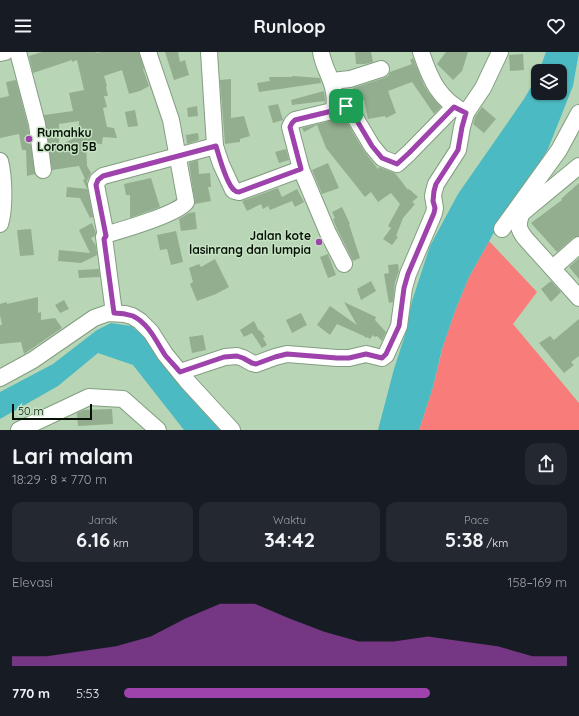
<!DOCTYPE html>
<html lang="id">
<meta charset="utf-8">
<style>
:root{--surface:#171b24;--page:#242831;--text:#f1f3f6;--muted:#9ea1a6;--accent:#9e42ac}
body{margin:0;font-family:Quicksand,sans-serif;background:var(--page);color:var(--text);height:100vh;display:flex;flex-direction:column;font-size:15px;white-space:nowrap}
*{box-sizing:border-box;margin:0}
p{font-size:13px;color:var(--muted)}
.icon{flex:none;width:22px;height:22px;fill:none;stroke:currentColor;stroke-width:2;stroke-linecap:round;stroke-linejoin:round}
.map{position:relative;height:378px;overflow:hidden}
.sheet{display:flex;flex-direction:column;background:var(--surface);flex:1}
.sheet>*{flex:none}
.tools{position:absolute;left:531px;top:12px;display:grid;gap:8px}
.tools a{display:grid;place-items:center;width:36px;height:36px;border-radius:8px;background:var(--surface);box-shadow:0 1px 3px #0004;font-size:20px}
.scale{position:absolute;left:12px;bottom:10px;width:80px;box-sizing:border-box;padding-left:4px;border:2px solid #071106;border-top:0;font-size:11px;line-height:14px;white-space:nowrap;color:#071106;-webkit-text-stroke:3px #c5e2c2;paint-order:stroke}
.pin{position:absolute;display:grid;place-items:center;width:34px;height:34px;color:#fff;margin:-17px;border-radius:8px;box-shadow:0 2px 6px #0006}
.round{display:grid;place-items:center;flex:none;width:42px;height:42px;border-radius:12px;background:var(--page)}
.overview{display:flex;align-items:center;justify-content:space-between;height:68px;padding:0 12px}
h1{font-size:22px;font-weight:700;line-height:30px}
.stats{display:grid;grid-template-columns:repeat(3,1fr);gap:6px;height:68px;padding:4px 12px}
.stats div{display:grid;align-content:center;border-radius:10px;background:var(--page);text-align:center}
.stats b{font-size:20px;font-weight:700}
.stats small{font-size:11px;font-weight:400}
.stats p{font-size:11px}
.chart{height:112px;padding:8px 12px}
.chart p{display:flex;justify-content:space-between}
.chart svg{width:100%;height:72px;margin-top:4px;fill:var(--accent);opacity:.7}
ul{padding:0 12px;list-style:none;font-size:13px}
li{display:grid;grid-template-columns:64px 48px 1fr;align-items:center;height:30px}
li i{height:10px;border-radius:5px;background:var(--accent)}
header{display:flex;justify-content:space-between;align-items:center;height:52px;padding:0 12px;background:var(--surface);font-size:18px;font-weight:700}
.map>svg:first-child{display:block}
.green{fill:#f87c7a}
.water{fill:#4cbac2}
.building{fill:#92ae8f;fill-rule:evenodd}
.lines{fill:none;stroke-linecap:round;stroke-linejoin:round}
.minor-casing{stroke:#839e80;stroke-width:18}
.minor{stroke:#fff;stroke-width:16}
.route-casing{stroke:#fff;stroke-width:8}
.route{stroke:#9e42ac;stroke-width:5}
.poi-dot{fill:#9e42ac;stroke:#c5e2c2;stroke-width:1.5}
.labels{text-anchor:middle;dominant-baseline:central;stroke-width:3;stroke-linejoin:round;paint-order:stroke}
.poi-label{font-size:12px;font-weight:bold;fill:#071106;stroke:#c5e2c2;text-anchor:start}
</style>
<header><svg class="icon" aria-label="menu" viewBox="0 0 24 24"><path d="M4 6h16M4 12h16M4 18h16"/></svg>Runloop<svg class="icon" aria-label="heart" viewBox="0 0 24 24"><path d="M12 20l-8-8c-3-5 5-10 8-4 3-6 11-1 8 4z"/></svg></header>
<div class="map">
<svg width="579" height="378" viewBox="0 0 579 378">
<rect width="100%" height="100%" fill="#b8d5b5"/>
<polygon class="green" points="489,189 537,240 513,272 579,351 579,378 419,378 433,335 443,294 455,259 469,225"/>
<g class="water">
<polygon points="546,0 579,0 573,34 548,97 517,148 497,175 469,225 455,259 442,297 433,335 419,378 378,378 394,317 405,283 412,249 430,194 458,142 524,47 538,23 538,41 560,41 560,19 539,19"/>
<polygon points="111,271 131,274 146,285 180,334 220,378 184,378 133,313 98,301 58,334 0,367 0,340 53,312 97,278"/>
</g>
<g class="building">
<path d="M42 0H97L95 1 101 0H139L144 17H143L149 34 140 39 129 42 122 18 104 24 107 34 106 35 108 44H104L107 55 103 56 107 75 114 76 117 86 103 85 102 92 86 91 87 114 91 121 87 129V134L93 165 90 166 80 146 66 145 67 135 87 137 83 128 85 127 79 114 52 118 44 63 73 59 69 41 84 38 77 8 72 10V8L33 21 29 4ZM79 69 78 84 59 94V72Z"/>
<polygon points="165,0 178,0 180,10 185,8 189,23 174,28"/>
<polygon points="355,0 371,0 373,10 365,12 356,12"/>
<polygon points="446,0 468,0 462,19 453,28 437,12"/>
<polygon points="523,2 524,18 510,19 509,3"/>
<polygon points="413,6 424,33 429,41 441,55 434,62 412,30 388,39 396,61 386,66 385,64 368,67 364,48 349,46 353,44 353,36 384,26 388,24 390,20 412,12 410,8"/>
<polygon points="292,24 320,26 321,31 259,40 257,31 270,29 269,25 292,25"/>
<polygon points="231,27 231,66 244,64 250,84 240,87 240,90 225,92 220,28"/>
<polygon points="16,28 28,74 35,122 27,124 26,98 22,98 19,82 0,86 0,46 9,44 6,30"/>
<polygon points="324,39 325,49 292,53 291,48"/>
<polygon points="278,52 283,68 273,71 268,54"/>
<polygon points="197,54 198,64 188,65 187,56"/>
<polygon points="482,55 496,67 484,81 473,72 475,65"/>
<polygon points="135,58 138,74 128,75 125,60"/>
<polygon points="340,64 343,64 364,99 378,117 379,115 395,121 408,138 409,137 418,145 412,150 415,152 403,166 396,184 398,185 392,193 383,187 391,176 388,174 400,152 391,141 378,150 371,140 365,145 326,96 317,73 304,80 302,76 334,68"/>
<polygon points="198,81 199,88 187,92 186,83"/>
<polygon points="286,97 289,108 279,111 275,100"/>
<polygon points="198,108 199,122 210,121 211,135 208,135 211,149 195,152 189,111"/>
<polygon points="328,111 339,136 322,142 312,118"/>
<polygon points="151,126 160,155 130,166 130,143 126,143 124,132"/>
<polygon points="579,131 579,184 573,186 557,200 531,171 562,148 561,147"/>
<polygon points="278,136 282,145 297,137 304,150 295,155 292,149 270,158 268,154 263,157 261,152 247,159 242,149"/>
<polygon points="342,155 350,172 349,172 360,206 353,209 337,177 333,167 335,166 332,160"/>
<polygon points="195,160 197,177 181,179 179,167 189,161"/>
<polygon points="92,171 96,181 95,184 91,186 96,194 97,203 81,211 58,209 59,198 90,201 79,178"/>
<polygon points="31,177 34,203 20,204 17,178"/>
<polygon points="176,179 183,210 171,213 167,197 160,198 157,183"/>
<polygon points="328,202 336,223 328,226 320,205"/>
<polygon points="579,206 579,227 569,215"/>
<polygon points="215,207 229,235 216,242 197,249 190,232 193,230 189,216 199,212 201,215"/>
<polygon points="398,212 399,219 395,230 393,250 389,251 384,222 389,221 388,213"/>
<polygon points="99,217 100,225 79,226 78,218"/>
<polygon points="371,229 376,239 361,248 357,237"/>
<polygon points="551,229 561,240 551,250 541,237"/>
<polygon points="38,245 38,261 41,260 41,268 55,266 62,276 24,302 21,290 0,292 0,273 2,273 0,263 0,252 7,250 7,252"/>
<polygon points="64,248 69,257 60,261 55,253"/>
<polygon points="344,250 376,265 375,268 386,280 382,289 377,284 375,285 371,281 373,283 370,287 367,285 366,286 364,284 337,272 330,283 317,273 330,254 357,273"/>
<polygon points="301,261 307,273 292,281 286,268"/>
<polygon points="579,267 579,304 571,310 574,313 564,321 539,291 550,284 554,288"/>
<polygon points="254,269 259,279 260,278 265,285 263,286 267,293 262,296 252,281 244,285 240,278"/>
<polygon points="203,283 206,298 192,301 189,285"/>
<polygon points="112,357 113,372 78,374 77,361 84,358"/>
</g>
<g class="lines">
<defs>
<g id="minor">
<polyline points="18,0 37,72 43,118"/>
<polyline points="209,0 215,94 221,112 233,138 235,139 239,140 301,117"/>
<path d="M321 0C324 20 338 32 334 57L332 59 295 68 292 71 290 75 301 117 328 181 344 212"/>
<path d="M421 0C430 27 439 48 466 61L483 36 500 0"/>
<polyline points="0,1 5,0"/>
<polyline points="332,29 350,27 381,17"/>
<polyline points="335,55 344,54 350,57 372,94 382,106 397,112 409,101 454,55"/>
<path d="M0 109C4 125 5 156 0 172"/>
<path d="M579 114 522 161C517 172 518 177 525 186L579 246"/>
<polyline points="502,177 559,98 579,61"/>
<polyline points="106,184 96,133 98,128 103,124 215,94"/>
<polyline points="553,216 579,193"/>
<path d="M114 261 104 185 108 182C122 178 181 161 186 150L171 68 148 0"/>
<polyline points="180,320 225,305 237,304 243,306 252,311 256,312 275,305 287,302 337,306 349,306 366,302 382,306 386,303 399,274 404,236 408,222 434,161 435,156 433,144 434,139 436,132 458,98 462,75 466,61"/>
<polyline points="0,326 33,308 94,266 108,261 125,262 132,264 140,269 151,280 165,302 187,329 232,378"/>
<polyline points="19,378 89,345 123,347 158,378"/>
</g>
</defs>
<use href="#minor" class="minor-casing"/>
<use href="#minor" class="minor"/>
</g>
<g class="lines">
<defs>
<path id="route" d="M341 53 346 54 350 57 372 94 382 106 397 112 409 101 454 55 466 61 462 75 458 98 436 132 434 139 433 149 435 156 434 161 408 222 404 236 399 274 386 302 382 306 366 302 349 306H337L287 302 275 305 256 312 252 311 243 306 237 304 224 305 180 320C175 314 170 309 165 303 156 289 149 272 133 264 127 262 120 261 114 261L104 187 106 184 96 133 98 128 103 124 216 94C219 104 226 131 234 138 236 140 237 140 239 140L301 117 290 75 292 71 295 68 332 59 335 55Z"/>
</defs>
<use href="#route" class="route-casing"/>
<use href="#route" class="route"/>
</g>
<g class="poi-dot">
<circle cx="29" cy="87" r="4"/>
<circle cx="319" cy="190" r="4"/>
</g>
<g class="labels">
<g class="poi-label">
<text x="37" y="80">Rumahku<tspan x="37" dy="14">Lorong 5B</tspan></text>
<text x="311" y="183" text-anchor="end">Jalan kote<tspan x="311" dy="14">lasinrang dan lumpia</tspan></text>
</g>
</g>
</svg>
<div class="tools">
<a><svg class="icon" aria-label="layers" viewBox="0 0 24 24"><path d="M12 4l9 5-9 5-9-5zM3 14l9 5 9-5"/></svg></a>
</div>
<div class="scale">50 m</div>
<div class="pin" style="left:346px;top:54px;background:#1e9e55"><svg class="icon" aria-label="arrive" viewBox="0 0 24 24"><path d="M6 21V4h12l-3 4 3 4H6"/></svg></div>
</div>
<section class="sheet">
<div class="overview"><div><h1>Lari malam</h1><p>18:29 · 8 × 770 m</p></div><a class="round"><svg class="icon" aria-label="share" viewBox="0 0 24 24"><path d="M12 15V3M7 8l5-5 5 5M5 13v7h14v-7"/></svg></a></div>
<div class="stats">
<div><p>Jarak</p><b>6.16<small> km</small></b></div>
<div><p>Waktu</p><b>34:42</b></div>
<div><p>Pace</p><b>5:38<small> /km</small></b></div>
</div>
<div class="chart"><p><span>Elevasi</span>158–169 m</p>
<svg viewBox="0 0 160 44" preserveAspectRatio="none"><path d="M0 44V38L10 38L20 35L30 32L40 26L50 15L60 6L70 6L80 15L90 23L100 29L110 29L120 26L130 29L140 32L150 38L160 38V44z"/></svg>
</div>
<ul>
<li><b>770 m</b>5:53<i style="width:69%"></i></li>
</ul>
</section>
